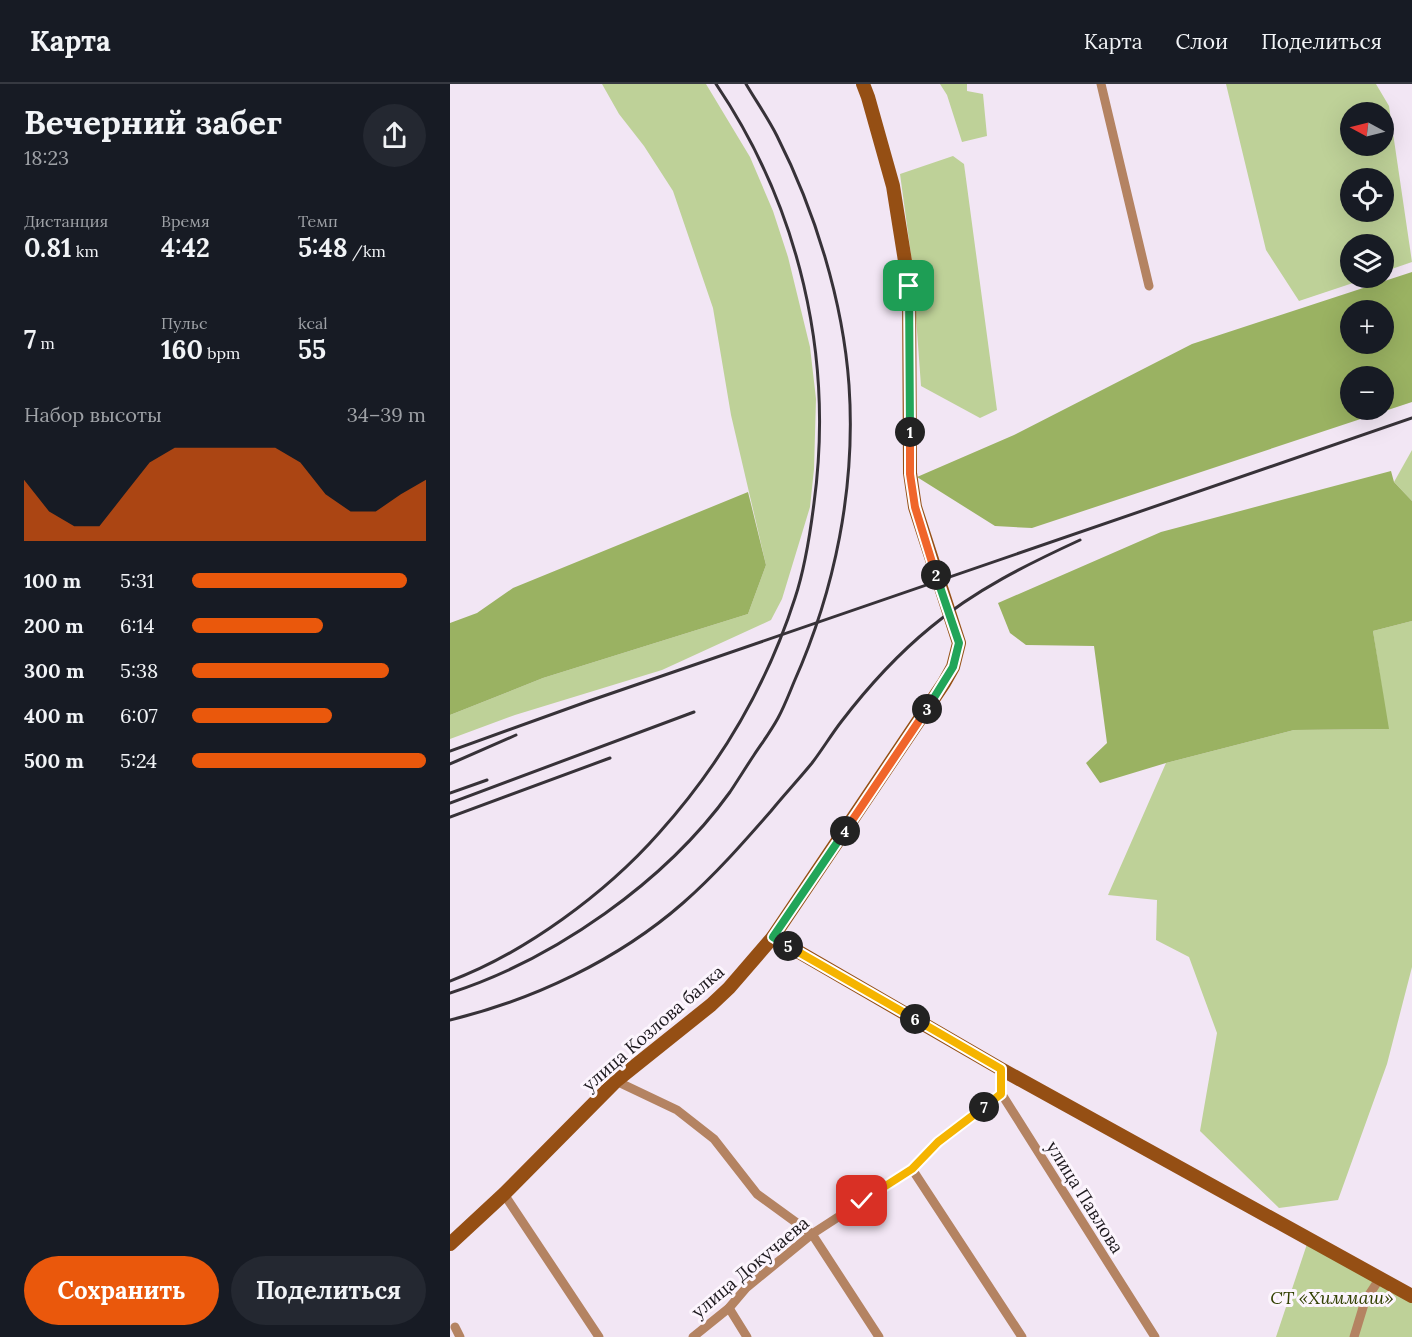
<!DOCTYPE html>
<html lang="ru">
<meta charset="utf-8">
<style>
:root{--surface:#171b24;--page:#242831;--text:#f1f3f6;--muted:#9ea1a6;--line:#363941;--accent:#ea580c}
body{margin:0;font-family:Lora,serif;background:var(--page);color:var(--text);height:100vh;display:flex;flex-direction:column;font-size:22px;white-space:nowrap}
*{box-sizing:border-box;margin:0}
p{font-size:20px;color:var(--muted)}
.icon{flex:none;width:33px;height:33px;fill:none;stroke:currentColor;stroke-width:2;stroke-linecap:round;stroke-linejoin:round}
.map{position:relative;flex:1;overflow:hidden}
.panel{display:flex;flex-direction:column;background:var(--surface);width:450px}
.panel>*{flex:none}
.needle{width:39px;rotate:277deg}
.buttons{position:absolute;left:890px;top:18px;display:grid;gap:12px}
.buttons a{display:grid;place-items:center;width:54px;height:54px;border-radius:50%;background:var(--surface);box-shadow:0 6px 24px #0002;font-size:30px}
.pin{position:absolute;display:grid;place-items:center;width:51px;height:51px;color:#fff;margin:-26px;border-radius:12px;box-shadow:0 3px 9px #0006}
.km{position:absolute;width:30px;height:30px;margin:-15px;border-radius:50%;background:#222;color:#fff;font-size:16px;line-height:30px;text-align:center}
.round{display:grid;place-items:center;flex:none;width:63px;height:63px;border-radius:32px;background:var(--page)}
.headline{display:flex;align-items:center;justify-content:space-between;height:102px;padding:0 24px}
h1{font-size:33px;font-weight:700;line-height:45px}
.figures{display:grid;grid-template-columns:repeat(3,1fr);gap:9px;height:102px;padding:6px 24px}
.figures div{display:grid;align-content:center}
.figures b{font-size:26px;font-weight:700}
.figures small{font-size:16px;font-weight:400}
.figures p{font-size:16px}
.chart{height:168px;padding:12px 24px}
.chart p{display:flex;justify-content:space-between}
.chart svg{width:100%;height:108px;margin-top:6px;fill:var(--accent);opacity:.7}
.cta{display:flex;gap:12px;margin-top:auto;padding:12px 24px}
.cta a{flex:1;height:69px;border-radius:36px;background:var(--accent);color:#fff;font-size:24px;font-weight:700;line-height:69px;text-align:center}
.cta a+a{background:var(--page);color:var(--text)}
ul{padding:0 24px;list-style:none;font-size:20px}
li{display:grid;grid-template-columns:96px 72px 1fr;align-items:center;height:45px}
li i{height:15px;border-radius:8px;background:var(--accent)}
header{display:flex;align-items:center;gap:36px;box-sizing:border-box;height:84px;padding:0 30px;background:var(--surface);border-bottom:2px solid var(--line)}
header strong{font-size:28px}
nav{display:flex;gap:33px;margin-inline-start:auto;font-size:21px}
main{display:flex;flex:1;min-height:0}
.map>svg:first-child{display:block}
.green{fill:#bed198;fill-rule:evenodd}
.forest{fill:#9ab262;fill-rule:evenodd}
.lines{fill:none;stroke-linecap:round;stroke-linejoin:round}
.street{stroke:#b48362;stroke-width:9}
.secondary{stroke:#954f14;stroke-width:14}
.rail{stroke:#373238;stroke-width:3}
.split-1-casing{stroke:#fff;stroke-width:12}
.split-2-casing{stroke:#fff;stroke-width:12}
.split-3-casing{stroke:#fff;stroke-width:12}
.split-4-casing{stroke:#fff;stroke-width:12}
.split-5-casing{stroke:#fff;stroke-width:12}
.split-6-casing{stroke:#fff;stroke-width:12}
.split-7-casing{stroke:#fff;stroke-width:12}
.split-8-casing{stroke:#fff;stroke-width:12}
.split-1{stroke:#22a559;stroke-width:8}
.split-2{stroke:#f0652b;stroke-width:8}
.split-3{stroke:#22a559;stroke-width:8}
.split-4{stroke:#f0652b;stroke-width:8}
.split-5{stroke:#22a559;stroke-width:8}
.split-6{stroke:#f5b400;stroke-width:8}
.split-7{stroke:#f5b400;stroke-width:8}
.split-8{stroke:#f5b400;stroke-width:8}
.labels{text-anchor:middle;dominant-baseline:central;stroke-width:6;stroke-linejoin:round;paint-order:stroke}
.street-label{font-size:18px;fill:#1d191e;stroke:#fcf5fd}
.park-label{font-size:18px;font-style:italic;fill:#324002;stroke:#fcf5fd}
</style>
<header>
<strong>Карта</strong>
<nav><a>Карта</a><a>Слои</a><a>Поделиться</a></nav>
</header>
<main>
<section class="panel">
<div class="headline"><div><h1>Вечерний забег</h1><p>18:23</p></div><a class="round"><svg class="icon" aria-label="share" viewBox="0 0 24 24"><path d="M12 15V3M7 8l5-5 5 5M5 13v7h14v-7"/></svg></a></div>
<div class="figures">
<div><p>Дистанция</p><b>0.81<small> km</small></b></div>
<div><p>Время</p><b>4:42</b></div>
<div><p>Темп</p><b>5:48<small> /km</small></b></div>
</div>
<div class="figures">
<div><b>7<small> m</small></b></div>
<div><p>Пульс</p><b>160<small> bpm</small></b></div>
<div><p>kcal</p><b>55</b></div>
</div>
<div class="chart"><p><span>Набор высоты</span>34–39 m</p>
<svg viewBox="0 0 160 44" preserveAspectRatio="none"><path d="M0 44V19L10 32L20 38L30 38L40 25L50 12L60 6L70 6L80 6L90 6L100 6L110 12L120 25L130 32L140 32L150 25L160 19V44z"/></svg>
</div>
<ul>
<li><b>100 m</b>5:31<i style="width:92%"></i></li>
<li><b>200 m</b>6:14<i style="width:56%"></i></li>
<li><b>300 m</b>5:38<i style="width:84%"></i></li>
<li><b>400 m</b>6:07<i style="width:60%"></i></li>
<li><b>500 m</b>5:24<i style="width:100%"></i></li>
</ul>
<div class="cta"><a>Сохранить</a><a>Поделиться</a></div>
</section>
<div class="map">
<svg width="962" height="1253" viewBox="0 0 962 1253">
<rect width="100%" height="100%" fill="#f2e6f4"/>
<g class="green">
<polygon points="152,0 256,0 300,73 323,127 338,173 360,263 366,315 364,385 360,423 332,515 321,536 212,586 65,631 0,655 0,631 93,594 298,530 316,481 281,331 263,224 223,107 194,62 169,30"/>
<polygon points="490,0 517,0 517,7 533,10 537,52 512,58 497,11"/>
<path d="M776 0H926L939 22 962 178 933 188V160H900V194H918L849 217 816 166ZM933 28V62H900V28ZM933 94V128H900V94Z"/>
<polygon points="503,72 514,80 547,326 530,334 471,302 462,178 450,90"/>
<polygon points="962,366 962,417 944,398"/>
<polygon points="962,537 962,883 937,980 888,1116 829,1124 750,1047 767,949 739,873 706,856 707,816 658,811 716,679 844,646 938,645 923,547"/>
<polygon points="859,1154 962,1212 962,1253 826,1253"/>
</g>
<g class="forest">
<path d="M962 188V318L582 444 545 442 467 393 564 351 742 260ZM900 226H933V260H900ZM900 292H933V326H900Z"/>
<polygon points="941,387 944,398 962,417 962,537 923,547 939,645 844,646 716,679 650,699 636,679 657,659 644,562 576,561 560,549 548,519 711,448"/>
<polygon points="298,408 316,481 298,530 93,594 0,631 0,539 27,529 63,504"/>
</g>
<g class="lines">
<g class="street">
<polyline points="651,0 699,202"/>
<polyline points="551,985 551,1009 705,1253"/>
<polyline points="166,997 227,1026 264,1055 307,1110 362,1150 429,1253"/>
<polyline points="462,1085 572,1253"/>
<polyline points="54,1110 149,1253"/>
<polyline points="279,1224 297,1253"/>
<polyline points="5,1243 10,1253"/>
<polyline points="243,1253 279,1224 296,1204 362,1150 462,1085 488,1058 551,1009"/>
<polyline points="904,1253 915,1217 930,1194"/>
</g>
<g class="secondary">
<polyline points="323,853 551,985 962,1212"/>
<polyline points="0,1160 54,1110 166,997 261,921 279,904 323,853 494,599 503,583 509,559 465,423 460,389 459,202 443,102 418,13 413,0"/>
</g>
<g class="rail">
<polyline points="0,667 139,617 962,334"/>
<polyline points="0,680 66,651"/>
<polyline points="0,709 37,696"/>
<polyline points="0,719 244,628"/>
<polyline points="0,733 160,674"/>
<path d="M0 897C75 869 156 809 209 749 270 681 317 601 345 514 355 484 360 451 364 419 384 272 349 123 266 0"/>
<path d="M0 909C105 875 215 798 280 708 288 696 296 683 304 671 312 659 321 647 328 634 334 623 339 610 344 598 385 506 406 403 399 301 393 217 365 127 327 52 318 34 306 17 296 0"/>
<path d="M0 936C83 916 168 876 233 819 265 791 293 759 321 727 334 711 349 695 362 679 372 666 381 651 391 638 417 604 448 570 481 543 525 506 578 480 630 456"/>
</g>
</g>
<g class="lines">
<defs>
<polyline id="split-1" points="459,202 460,348"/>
<polyline id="split-2" points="460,348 460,390 465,423 486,491"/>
<polyline id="split-3" points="477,625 503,583 509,559 486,491"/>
<polyline id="split-4" points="395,747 477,625"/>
<polyline id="split-5" points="338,862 323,853 395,747"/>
<polyline id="split-6" points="338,862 465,935"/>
<polyline id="split-7" points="465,935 551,985 551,1010 534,1023"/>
<polyline id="split-8" points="412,1117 462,1085 488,1058 534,1023"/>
</defs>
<use href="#split-1" class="split-1-casing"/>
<use href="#split-2" class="split-2-casing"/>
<use href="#split-3" class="split-3-casing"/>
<use href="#split-4" class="split-4-casing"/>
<use href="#split-5" class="split-5-casing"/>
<use href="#split-6" class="split-6-casing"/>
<use href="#split-7" class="split-7-casing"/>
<use href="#split-8" class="split-8-casing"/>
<use href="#split-1" class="split-1"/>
<use href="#split-2" class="split-2"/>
<use href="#split-3" class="split-3"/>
<use href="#split-4" class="split-4"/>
<use href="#split-5" class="split-5"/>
<use href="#split-6" class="split-6"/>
<use href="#split-7" class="split-7"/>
<use href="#split-8" class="split-8"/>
</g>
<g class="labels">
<g class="street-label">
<text transform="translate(203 944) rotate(-41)">улица Козлова балка</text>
<text transform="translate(635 1113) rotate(58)">улица Павлова</text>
<text transform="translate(300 1183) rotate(-40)">улица Докучаева</text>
</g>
<g class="park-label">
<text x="882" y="1213">СТ «Химмаш»</text>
</g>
</g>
</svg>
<div class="buttons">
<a><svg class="needle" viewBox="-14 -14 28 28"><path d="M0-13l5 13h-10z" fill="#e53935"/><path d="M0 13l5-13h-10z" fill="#9ea1a6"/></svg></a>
<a><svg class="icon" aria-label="locate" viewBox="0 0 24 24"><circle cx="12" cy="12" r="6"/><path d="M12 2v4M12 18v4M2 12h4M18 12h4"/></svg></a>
<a><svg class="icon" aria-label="layers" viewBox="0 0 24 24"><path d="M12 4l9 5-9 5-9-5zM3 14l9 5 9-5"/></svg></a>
<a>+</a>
<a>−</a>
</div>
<div class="pin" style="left:459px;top:202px;background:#1e9e55"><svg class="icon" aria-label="arrive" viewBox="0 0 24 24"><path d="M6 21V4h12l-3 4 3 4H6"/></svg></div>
<div class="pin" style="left:412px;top:1117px;background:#d93025"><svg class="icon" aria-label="check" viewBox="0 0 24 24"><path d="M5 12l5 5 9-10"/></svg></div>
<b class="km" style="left:460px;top:348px">1</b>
<b class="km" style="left:486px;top:491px">2</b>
<b class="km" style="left:477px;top:625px">3</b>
<b class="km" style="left:395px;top:747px">4</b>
<b class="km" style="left:338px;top:862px">5</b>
<b class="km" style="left:465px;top:935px">6</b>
<b class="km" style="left:534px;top:1023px">7</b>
</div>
</main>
